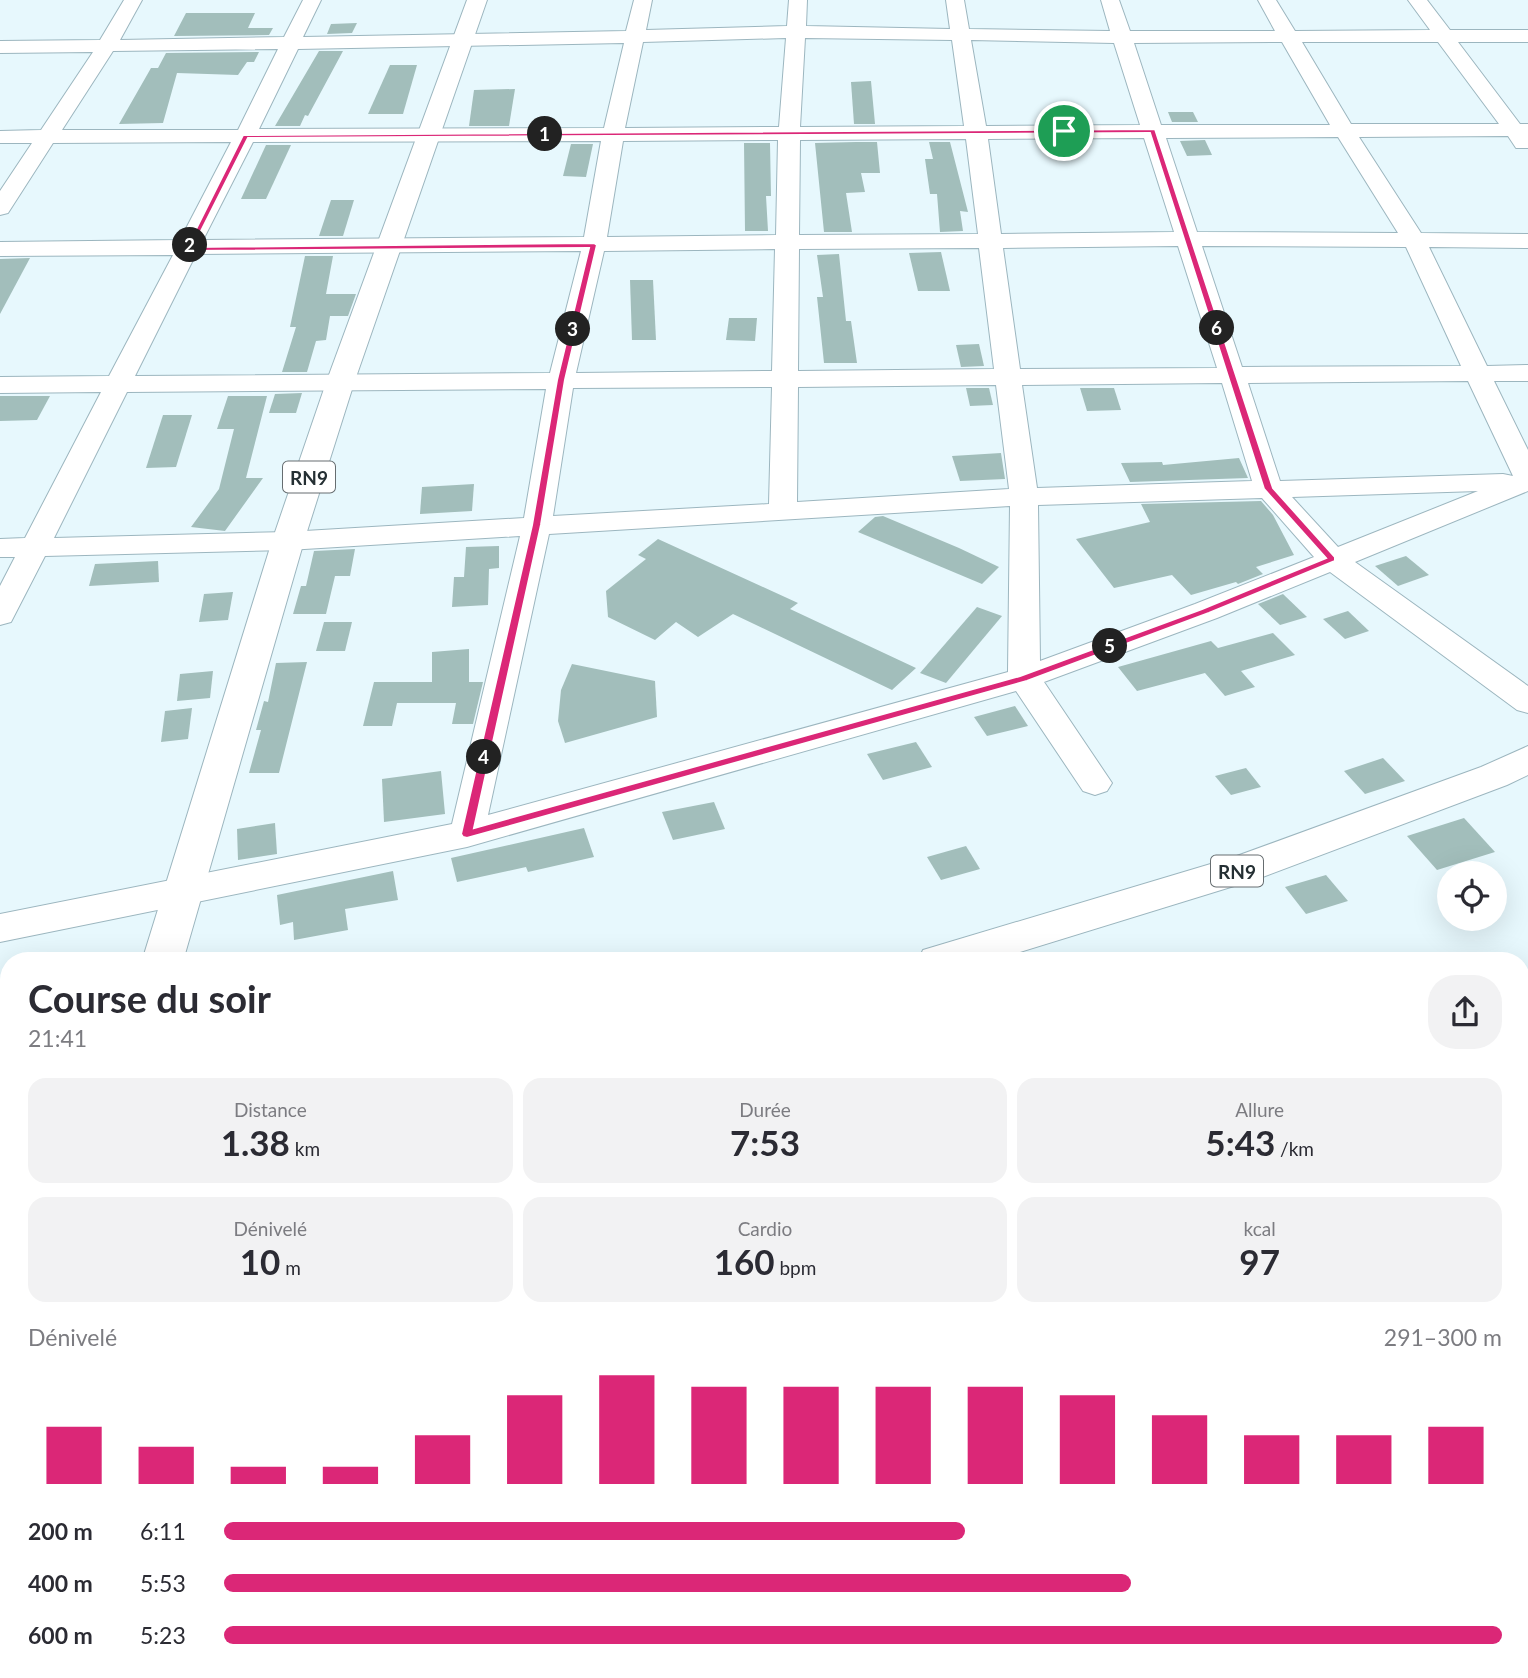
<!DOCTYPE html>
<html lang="fr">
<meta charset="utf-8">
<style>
:root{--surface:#fff;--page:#f2f2f3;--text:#2b2b33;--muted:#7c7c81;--accent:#db2777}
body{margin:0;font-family:Lato,sans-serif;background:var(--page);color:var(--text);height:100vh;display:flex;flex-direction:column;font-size:26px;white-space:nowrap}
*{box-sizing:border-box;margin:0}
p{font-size:23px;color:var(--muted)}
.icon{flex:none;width:38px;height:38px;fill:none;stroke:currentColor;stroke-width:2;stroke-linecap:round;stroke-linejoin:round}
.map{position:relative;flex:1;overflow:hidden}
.details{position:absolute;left:0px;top:952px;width:1530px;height:726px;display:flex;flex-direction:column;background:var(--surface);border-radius:28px 28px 0 0;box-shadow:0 7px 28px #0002}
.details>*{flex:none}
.tools{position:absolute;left:1437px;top:861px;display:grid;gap:14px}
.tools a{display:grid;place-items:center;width:70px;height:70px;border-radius:50%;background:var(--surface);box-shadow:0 7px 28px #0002;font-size:35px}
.pin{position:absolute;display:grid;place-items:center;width:60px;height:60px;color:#fff;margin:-30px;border:4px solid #fff;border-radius:50%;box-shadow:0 2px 7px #0007}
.km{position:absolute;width:35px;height:35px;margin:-18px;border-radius:50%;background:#222;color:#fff;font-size:19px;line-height:35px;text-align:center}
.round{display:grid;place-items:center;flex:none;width:74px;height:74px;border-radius:28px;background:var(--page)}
.summary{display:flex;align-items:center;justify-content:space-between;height:119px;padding:0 28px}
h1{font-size:38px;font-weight:700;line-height:52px}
.stats{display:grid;grid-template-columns:repeat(3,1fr);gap:10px;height:119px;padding:7px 28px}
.stats div{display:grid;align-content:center;border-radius:18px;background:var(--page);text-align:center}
.stats b{font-size:35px;font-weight:700}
.stats small{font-size:19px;font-weight:400}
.stats p{font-size:19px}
.chart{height:196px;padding:14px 28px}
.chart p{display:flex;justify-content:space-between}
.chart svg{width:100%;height:126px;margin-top:7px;stroke:var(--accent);stroke-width:6}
ul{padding:0 28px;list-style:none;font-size:23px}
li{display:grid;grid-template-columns:112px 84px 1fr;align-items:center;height:52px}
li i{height:18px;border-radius:9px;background:var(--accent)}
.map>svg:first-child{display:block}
.water{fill:#cfccf7}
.building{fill:#a2bebb}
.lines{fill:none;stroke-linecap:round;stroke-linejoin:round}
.minor-casing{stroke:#9cb6bf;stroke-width:2}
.major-casing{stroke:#9cb6bf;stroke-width:2}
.minor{fill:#fff;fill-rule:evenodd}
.major{fill:#fff;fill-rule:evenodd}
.route{fill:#db2777;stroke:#fff;stroke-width:2;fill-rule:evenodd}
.labels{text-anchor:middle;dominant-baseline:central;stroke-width:6;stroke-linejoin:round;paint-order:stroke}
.shield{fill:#fff;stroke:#666d70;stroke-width:2}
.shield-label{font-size:19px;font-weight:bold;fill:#242f33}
</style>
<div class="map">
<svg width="1528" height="1678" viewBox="0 0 1528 1678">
<rect width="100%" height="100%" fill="#e7f8fd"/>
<polygon class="water" points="1528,1488 1528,1678 1090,1678 1108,1670 1521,1670 1521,1491"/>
<g class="building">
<polygon points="186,13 255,13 248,28 273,28 269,35 174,36"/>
<polygon points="357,23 352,33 327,34 331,24"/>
<polygon points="319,51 343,51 308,116 305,115 300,126 275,126"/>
<polygon points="259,52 254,62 247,62 238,75 177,73 163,123 119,124 151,68 158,68 166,53"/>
<polygon points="390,65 417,65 403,114 368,114"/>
<polygon points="871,81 875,124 854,124 851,82"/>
<polygon points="515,89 509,126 469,126 474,90"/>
<polygon points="1168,112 1193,112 1198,122 1172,122"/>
<polygon points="1205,140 1212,155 1187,156 1180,141"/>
<polygon points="856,142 877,142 880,173 861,173 865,192 846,193 852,232 824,232 815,143"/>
<polygon points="929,142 950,142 968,212 960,211 963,231 940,232 937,194 930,194 925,159 933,159"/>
<polygon points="744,143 770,143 771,196 766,196 768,231 745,231"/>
<polygon points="571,144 593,144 586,177 563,176"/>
<polygon points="266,145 291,145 266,199 241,199"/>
<polygon points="331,200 354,200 343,236 319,236"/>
<polygon points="941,252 950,291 918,291 909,253"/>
<polygon points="839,254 846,321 851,321 857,363 824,363 817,297 823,297 817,255"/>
<polygon points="305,256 333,256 326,294 356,294 348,316 330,316 326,340 316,341 307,372 282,372 296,327 290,327"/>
<polygon points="30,258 0,314 0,259"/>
<polygon points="630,280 653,280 656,340 632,340"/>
<polygon points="729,318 757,318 755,341 726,340"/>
<polygon points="979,344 984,366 961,367 956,345"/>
<polygon points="966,388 989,388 993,405 970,406"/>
<polygon points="1080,388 1114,388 1121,410 1087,411"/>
<polygon points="302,393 296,413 269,413 275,394"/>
<polygon points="0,396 50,396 37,420 0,421"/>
<polygon points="228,396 267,396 246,478 263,478 225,531 191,527 219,489 234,429 217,429"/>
<polygon points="163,415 192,415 176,467 146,468"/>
<polygon points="1001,453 1005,479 960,481 952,456"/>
<polygon points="1239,458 1248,478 1130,482 1121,463 1162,462 1163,465"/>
<polygon points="474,484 472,511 420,514 422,487"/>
<polygon points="1261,501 1273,515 1294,555 1256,567 1263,574 1238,584 1236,582 1191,595 1172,575 1114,588 1076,539 1150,522 1141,504"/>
<polygon points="883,516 959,548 999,567 982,584 858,532 875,517"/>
<polygon points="658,539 798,603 790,609 916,668 892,690 733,614 698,637 676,622 655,640 608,617 606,591 646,559 638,555"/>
<polygon points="499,546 499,568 489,569 488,605 452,607 454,577 464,577 466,547"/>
<polygon points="355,549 350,576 335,576 326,614 293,614 301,586 306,586 314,551"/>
<polygon points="1406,556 1429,575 1398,586 1375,566"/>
<polygon points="158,561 159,582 89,586 95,564"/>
<polygon points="233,592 228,620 199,622 204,594"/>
<polygon points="1283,594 1307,617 1280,625 1258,604"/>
<polygon points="977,607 1002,616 946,683 920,673"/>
<polygon points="1348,611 1369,631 1345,639 1323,619"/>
<polygon points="324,622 352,622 345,651 316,651"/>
<polygon points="1273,633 1295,655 1241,671 1255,687 1225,696 1205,673 1137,691 1118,667 1211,641 1218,648"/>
<polygon points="469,649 469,682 483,682 473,724 452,724 456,703 397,703 392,726 363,726 374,682 432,682 432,652"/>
<polygon points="307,662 279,773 249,773 261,730 256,730 264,701 268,702 276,663"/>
<polygon points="572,664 655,681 657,717 565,743 558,721 561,690"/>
<polygon points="213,671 210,698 177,701 180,674"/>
<polygon points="1015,706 1028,726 987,736 974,717"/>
<polygon points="192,708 188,739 161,742 165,711"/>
<polygon points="916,742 932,767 883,780 867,754"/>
<polygon points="1383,758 1405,781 1365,794 1344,771"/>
<polygon points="1246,768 1261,787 1231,795 1215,776"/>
<polygon points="441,771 445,814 384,822 382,779"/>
<polygon points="714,802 725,829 673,840 662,812"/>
<polygon points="1464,818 1495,852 1437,870 1407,836"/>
<polygon points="275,823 277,854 238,860 237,829"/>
<polygon points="584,828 594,857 528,872 526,867 457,882 451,858"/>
<polygon points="966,846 980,869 941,880 927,857"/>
<polygon points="393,871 398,900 345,909 348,930 294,940 293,922 280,925 277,895"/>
<polygon points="1326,875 1348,901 1306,914 1285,887"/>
</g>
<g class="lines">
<defs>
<g id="minor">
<path d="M124 0H142L120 40 284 37 303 0H321L303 37 626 31 634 0H652L646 30 787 26 789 0H807L806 26 950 29 946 0H964L969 29 1110 31 1101 0H1119L1130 31H1275L1258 0H1276L1295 31 1430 30 1408 0H1427L1450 30H1528V42H1458L1520 124H1528V148H1516L1508 136 1359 137 1421 233 1528 234V248L1429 247 1487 366 1528 365V381H1494L1528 450V491L1355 562 1528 686V713L1517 710 1330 572 1217 618 1044 682 1112 783 1107 791 1095 795 1083 791 1016 691 467 847 0 942V914L452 824 520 536 288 550 45 556 11 622 0 625V586L15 557H0V539L25 538 101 392 0 393V377L109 376 173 255 0 256V242L180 240 231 142 53 143 8 213 0 215V191L32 143H0V131L41 130 93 52 0 53V41L100 40ZM786 38 779 127 625 128 643 42ZM805 38 952 40 964 126 800 127ZM971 40 1114 43 1140 125 986 126ZM1282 42 1330 125H1161L1134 43ZM1302 42H1438L1499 124H1351ZM624 43 604 128 259 129 298 49ZM278 49 238 130H62L113 51ZM1338 137 1398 233 1197 232 1166 138ZM1144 138 1174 232 1001 234 988 139ZM966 139 978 234 799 235 800 140ZM778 140 776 235 607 237 623 141ZM601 141 584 237 203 240 253 142ZM1178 246 1217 368 1020 369 1003 248ZM1202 246 1406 247 1461 366 1242 367ZM979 248 994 369 798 371 799 249ZM775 249 772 371 576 373 604 251ZM581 251 550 373 135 376 196 254ZM1468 381 1513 476 1503 474 1280 481 1248 383ZM1222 383 1252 481 1037 488 1022 385ZM996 385 1009 489 797 502 798 387ZM772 387 769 504 553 516 573 388ZM546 389 524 518 288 532 54 538 127 392ZM1478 491 1338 547 1292 497ZM1262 498 1314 557 1195 604 1040 661 1038 505ZM1010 506 1008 672 488 815 549 534Z"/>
<polygon points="1528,1174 1528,1210 1521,1211 1521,1175"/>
<polygon points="9,1202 9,1240 0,1242 0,1204"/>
<polygon points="9,1579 9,1629 0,1631 0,1581"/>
<polygon points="9,1648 9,1670 43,1670 40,1678 0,1678 0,1652"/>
</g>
<g id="major">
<polygon points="467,0 487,0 354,383 304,541 183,961 142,961 272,541 326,383"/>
<polygon points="1528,746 1528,775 1507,785 1260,878 991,961 918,961 923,950 1234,857 1481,767"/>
</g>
</defs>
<use href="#minor" class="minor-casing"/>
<use href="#major" class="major-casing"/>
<use href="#minor" class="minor"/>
<use href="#major" class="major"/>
</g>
<path class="route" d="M1155 129 1273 488 1335 557V561L1209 613 1027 681 467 838 463 837 461 834 532 525 557 380 589 248 185 251 243 135ZM1150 133 1264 489 1326 558 1202 609 1020 676 474 828 541 525 565 380 597 245 594 243 193 247 248 138Z"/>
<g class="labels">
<g class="shield">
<rect x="283" y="461.5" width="52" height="31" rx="5"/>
<rect x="1211" y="855.5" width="52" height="31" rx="5"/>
</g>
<g class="shield-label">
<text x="309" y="477">RN9</text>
<text x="1237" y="871">RN9</text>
</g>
</g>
</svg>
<div class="tools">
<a><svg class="icon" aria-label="locate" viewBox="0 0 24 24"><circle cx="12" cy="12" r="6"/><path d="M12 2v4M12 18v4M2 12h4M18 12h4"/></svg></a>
</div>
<div class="pin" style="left:1064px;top:131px;background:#1e9e55"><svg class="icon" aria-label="arrive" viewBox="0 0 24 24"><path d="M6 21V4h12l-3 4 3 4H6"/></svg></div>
<b class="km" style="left:545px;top:134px">1</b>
<b class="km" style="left:190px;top:245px">2</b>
<b class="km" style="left:573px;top:329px">3</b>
<b class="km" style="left:484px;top:757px">4</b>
<b class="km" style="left:1110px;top:646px">5</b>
<b class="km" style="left:1217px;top:328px">6</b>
<section class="details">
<div class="summary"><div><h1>Course du soir</h1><p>21:41</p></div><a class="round"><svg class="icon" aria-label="share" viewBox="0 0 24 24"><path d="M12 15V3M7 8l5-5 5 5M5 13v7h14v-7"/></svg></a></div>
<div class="stats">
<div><p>Distance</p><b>1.38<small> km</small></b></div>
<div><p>Durée</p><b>7:53</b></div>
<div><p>Allure</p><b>5:43<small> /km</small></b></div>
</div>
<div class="stats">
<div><p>Dénivelé</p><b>10<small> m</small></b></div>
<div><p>Cardio</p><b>160<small> bpm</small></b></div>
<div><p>kcal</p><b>97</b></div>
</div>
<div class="chart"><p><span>Dénivelé</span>291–300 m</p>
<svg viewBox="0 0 160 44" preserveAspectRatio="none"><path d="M5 44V24M15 44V31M25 44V38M35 44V38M45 44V27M55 44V13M65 44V6M75 44V10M85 44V10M95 44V10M105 44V10M115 44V13M125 44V20M135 44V27M145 44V27M155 44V24"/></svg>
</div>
<ul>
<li><b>200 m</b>6:11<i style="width:58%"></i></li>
<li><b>400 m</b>5:53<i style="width:71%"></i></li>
<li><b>600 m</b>5:23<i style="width:100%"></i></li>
</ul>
</section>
</div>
